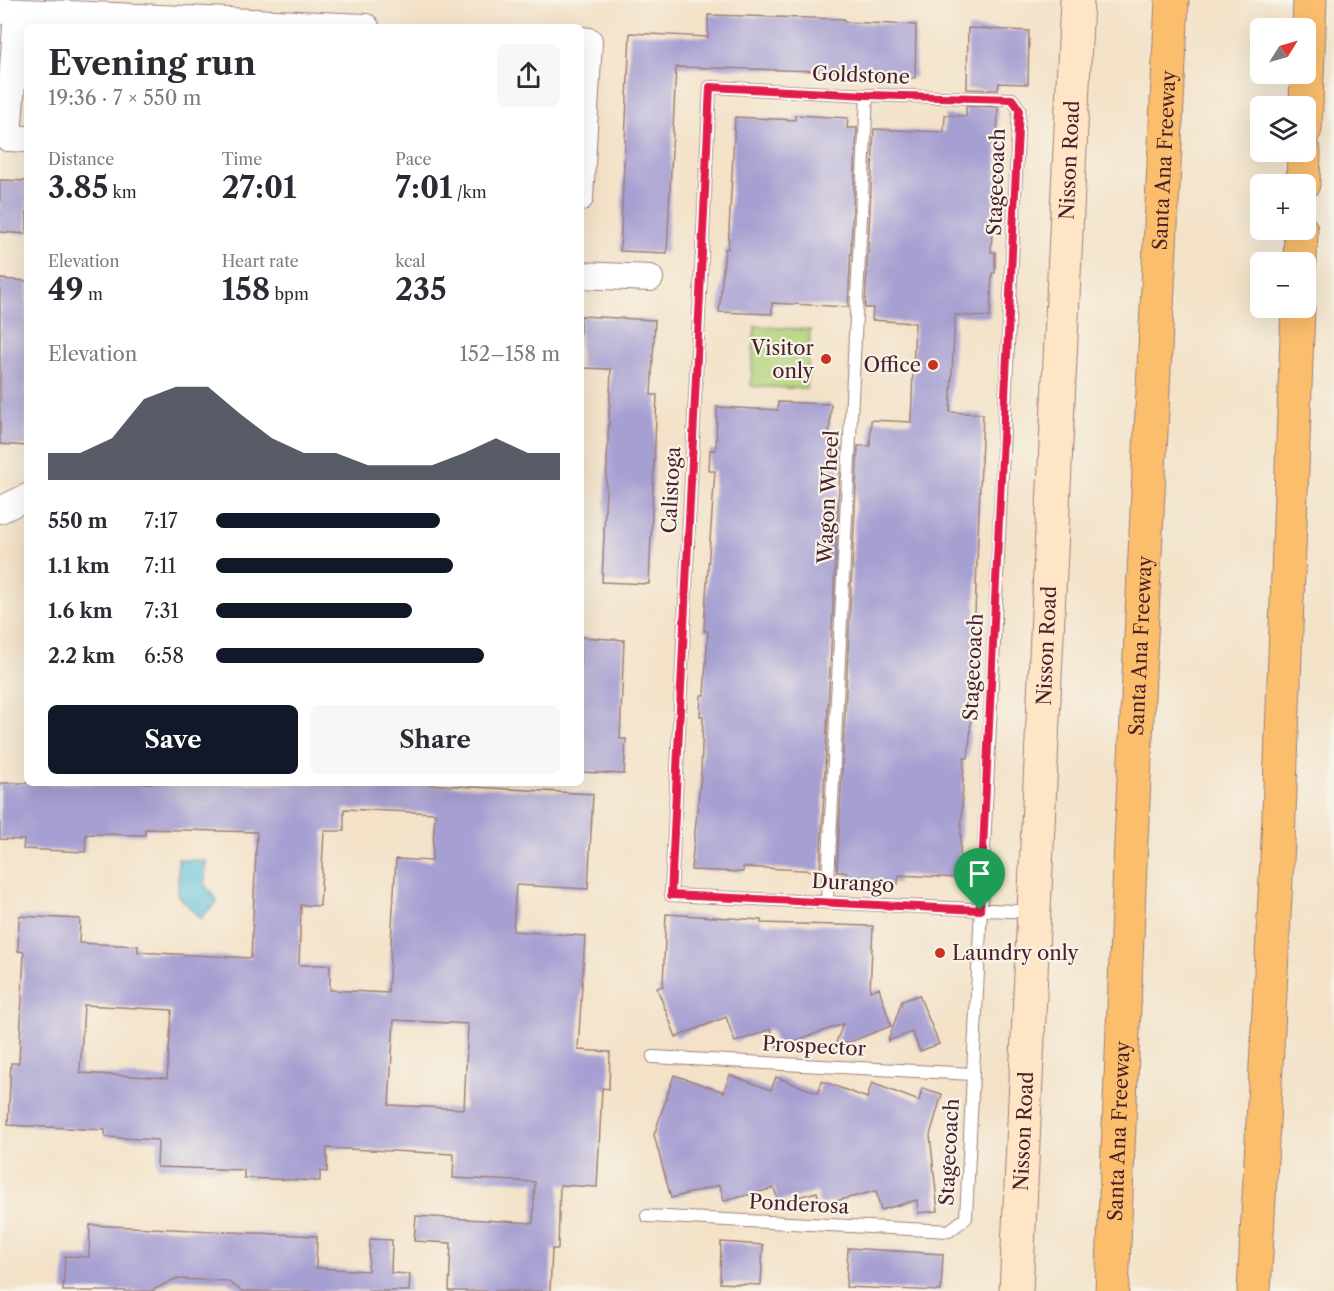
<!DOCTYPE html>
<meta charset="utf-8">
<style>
:root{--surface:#fff;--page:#f7f7f7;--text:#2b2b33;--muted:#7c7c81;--accent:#111827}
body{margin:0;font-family:"Libre Caslon Text",serif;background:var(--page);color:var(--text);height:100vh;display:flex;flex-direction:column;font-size:22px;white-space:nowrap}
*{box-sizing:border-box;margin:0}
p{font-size:20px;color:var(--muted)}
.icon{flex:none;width:33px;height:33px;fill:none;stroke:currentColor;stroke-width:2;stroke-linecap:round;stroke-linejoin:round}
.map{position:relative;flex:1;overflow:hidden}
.drawer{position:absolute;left:24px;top:24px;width:560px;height:762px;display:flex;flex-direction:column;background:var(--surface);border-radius:9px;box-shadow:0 6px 24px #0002}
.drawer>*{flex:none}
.needle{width:39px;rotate:53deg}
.fabs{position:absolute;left:1250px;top:18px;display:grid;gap:12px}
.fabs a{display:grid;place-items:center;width:66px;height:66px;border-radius:9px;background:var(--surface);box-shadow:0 6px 24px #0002;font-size:30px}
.pin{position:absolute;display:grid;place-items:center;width:51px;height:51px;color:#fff;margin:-62px -26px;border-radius:50% 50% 50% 0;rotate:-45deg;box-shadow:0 0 6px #0007}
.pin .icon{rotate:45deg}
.round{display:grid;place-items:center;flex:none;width:63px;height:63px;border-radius:9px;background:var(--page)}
.overview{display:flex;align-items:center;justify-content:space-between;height:102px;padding:0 24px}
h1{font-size:33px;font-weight:800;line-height:45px}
.metrics{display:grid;grid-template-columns:repeat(3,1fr);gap:9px;height:102px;padding:6px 24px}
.metrics div{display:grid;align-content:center}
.metrics b{font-size:30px;font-weight:800}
.metrics small{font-size:16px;font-weight:400}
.metrics p{font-size:16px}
.chart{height:168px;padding:12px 24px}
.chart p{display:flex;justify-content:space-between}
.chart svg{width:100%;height:108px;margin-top:6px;fill:var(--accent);opacity:.7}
.cta{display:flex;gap:12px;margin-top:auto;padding:12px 24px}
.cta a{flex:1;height:69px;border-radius:9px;background:var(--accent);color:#fff;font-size:24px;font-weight:800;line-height:69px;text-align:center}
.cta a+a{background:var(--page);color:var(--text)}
ul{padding:0 24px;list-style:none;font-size:20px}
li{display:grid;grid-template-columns:96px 72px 1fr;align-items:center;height:45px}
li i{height:15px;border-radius:8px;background:var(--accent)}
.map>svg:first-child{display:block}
.green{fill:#b4d57e;stroke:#7f7a54;stroke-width:1.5}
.water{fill:#59bfd7;stroke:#526f81;stroke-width:1.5}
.building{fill:#a69fd2;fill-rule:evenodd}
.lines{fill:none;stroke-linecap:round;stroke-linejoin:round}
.lane-casing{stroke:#9e807a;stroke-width:14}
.street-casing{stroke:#9e807a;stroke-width:28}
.secondary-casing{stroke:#9e807a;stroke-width:35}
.highway-casing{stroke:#9e807a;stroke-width:35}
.lane{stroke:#fff;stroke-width:12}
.street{stroke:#fff;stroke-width:26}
.secondary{stroke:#fde5c5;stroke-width:33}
.highway{stroke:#fabe6d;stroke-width:33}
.route-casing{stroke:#fff;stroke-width:12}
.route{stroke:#e11d48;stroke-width:8}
.poi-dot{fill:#c8321e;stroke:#f7f3e8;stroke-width:2}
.labels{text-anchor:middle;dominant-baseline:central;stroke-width:4.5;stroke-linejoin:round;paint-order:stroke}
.street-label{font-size:20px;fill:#4a1f2b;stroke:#f7f3e8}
.poi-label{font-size:20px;fill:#4a1f2b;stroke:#f7f3e8;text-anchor:end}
</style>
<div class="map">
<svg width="1334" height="1291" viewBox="0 0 1334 1291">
<rect width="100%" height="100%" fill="#f7f3e8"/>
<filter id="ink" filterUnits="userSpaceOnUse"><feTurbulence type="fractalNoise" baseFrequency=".0167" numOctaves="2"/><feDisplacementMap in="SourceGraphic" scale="12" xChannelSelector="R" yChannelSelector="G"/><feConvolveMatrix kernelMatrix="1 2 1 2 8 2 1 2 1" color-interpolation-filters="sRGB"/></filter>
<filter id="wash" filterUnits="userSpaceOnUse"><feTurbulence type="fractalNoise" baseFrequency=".008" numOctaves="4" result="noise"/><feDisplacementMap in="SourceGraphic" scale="24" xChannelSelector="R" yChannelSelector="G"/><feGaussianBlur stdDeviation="1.35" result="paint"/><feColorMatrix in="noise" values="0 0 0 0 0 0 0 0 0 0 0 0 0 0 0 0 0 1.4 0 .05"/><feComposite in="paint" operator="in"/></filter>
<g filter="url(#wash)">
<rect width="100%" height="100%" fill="#f3e2c8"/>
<polygon class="green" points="755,326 810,330 807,389 751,386"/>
<polygon class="water" points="178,859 206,861 205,885 218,901 200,919 178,895"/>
<g id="blocks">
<g class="building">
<polygon points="708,15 844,19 844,22 916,25 915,78 857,75 857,72 676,67 667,253 620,251 630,33 708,37"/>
<polygon points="968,28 1029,31 1028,84 999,83 998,90 967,89"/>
<polygon points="966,106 998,107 996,191 994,190 991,252 995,252 995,273 992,273 990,317 955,315 950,412 983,414 970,737 968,758 964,758 959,878 899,875 898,884 846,881 846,872 837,872 858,446 870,446 871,420 911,422 915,323 872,320 873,308 865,308 874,129 944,132 945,115 966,116"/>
<polygon points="795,115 848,118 847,128 857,128 848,307 772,303 772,314 719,312 725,249 728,249 735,117 795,120"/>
<polygon points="0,180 27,181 27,234 0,232"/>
<polygon points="0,279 27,281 27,446 0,444"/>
<polygon points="580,316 655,320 651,395 657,395 649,584 602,582 611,369 580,368"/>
<polygon points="778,402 831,404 829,444 841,445 820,871 743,867 743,872 691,870 701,774 703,716 700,716 701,695 704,695 708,631 704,631 705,610 715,471 709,471 710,450 716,450 717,407 778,410"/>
<polygon points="580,637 624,640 620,739 626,739 624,774 580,772"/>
<path d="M0 783H406L593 794 588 889 516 885 513 931 585 936 578 1050 610 1052 609 1089 602 1088 597 1187 560 1185 558 1249H552L550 1291H449L451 1243 414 1241 416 1216 533 1223 535 1182 453 1178 454 1154 327 1148V1172L320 1171V1181L244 1178V1170L157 1167 158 1140 105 1137V1130L8 1125 11 1063H19L24 952 18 951 19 916 80 919 79 943 138 946V952L251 958 257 832 145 829V835L86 834 85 852 23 849 24 840 0 839ZM344 809 435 813 432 861 396 859 388 993 330 990V965H299L301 905 320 906 324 831H344ZM84 1005 172 1010 167 1078 80 1073ZM394 1020 468 1024 464 1109 389 1105Z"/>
<polygon points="666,914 761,920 761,923 873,926 870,991 879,988 891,1026 834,1048 843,1024 777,1047 771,1029 735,1042 726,1017 676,1037 657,988 663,986"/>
<polygon points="919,995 939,1044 920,1051 912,1032 888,1041 902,1001"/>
<polygon points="674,1075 724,1092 730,1075 771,1090 776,1077 818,1093 822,1081 867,1098 872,1083 919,1101 922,1088 942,1094 930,1135 938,1211 918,1213 917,1200 881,1210 876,1191 820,1205 817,1192 778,1202 774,1188 724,1201 720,1185 671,1198 654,1135"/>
<polygon points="90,1225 317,1236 316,1268 368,1271 370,1239 392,1240 391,1273 410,1274 409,1291 242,1291 227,1281 175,1279 151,1291 63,1291 65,1256 89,1257"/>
<polygon points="721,1242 763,1245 761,1285 720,1283"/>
<polygon points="848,1248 943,1254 941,1291 846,1287"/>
</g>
</g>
</g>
<g filter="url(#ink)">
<use href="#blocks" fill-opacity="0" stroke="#9e807a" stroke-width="1.5"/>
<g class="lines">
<defs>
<g id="lane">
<polyline points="827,901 867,95"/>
<polyline points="653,1057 973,1074"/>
<path d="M647 1216 949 1231 966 1218C983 848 1003 479 1019 109L1012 99 867 95 710 87 671 895 1033 912"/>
</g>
<g id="street">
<polyline points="0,11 366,27"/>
<polyline points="17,12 8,138 27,139"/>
<polyline points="580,40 589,41 580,198"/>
<polyline points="580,275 650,278"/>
<polyline points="0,510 27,497"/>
</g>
<g id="secondary">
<path id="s1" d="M1016 1291 1077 0"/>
</g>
<g id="highway">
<polyline points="1305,129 1310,0"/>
<polyline points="1303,184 1304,152"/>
<polyline points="1300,262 1301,230"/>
<path id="s2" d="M1112 1291 1131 841 1172 0"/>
<polyline points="1254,1291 1278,841 1298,308"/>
</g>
</defs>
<use href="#lane" class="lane-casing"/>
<use href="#street" class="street-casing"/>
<use href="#secondary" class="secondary-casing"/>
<use href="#highway" class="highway-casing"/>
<use href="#lane" class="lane"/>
<use href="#street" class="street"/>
<use href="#secondary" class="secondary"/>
<use href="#highway" class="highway"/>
</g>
</g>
<g class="lines" filter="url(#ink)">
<defs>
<polygon id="route" points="710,87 867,95 1012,99 1019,109 980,910 671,895"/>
</defs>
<use href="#route" class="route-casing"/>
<use href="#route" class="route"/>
</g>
<g class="poi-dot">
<circle cx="826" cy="359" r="6"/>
<circle cx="933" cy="365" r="6"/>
<circle cx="940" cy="953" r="6"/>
</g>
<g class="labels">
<g class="street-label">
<text transform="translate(861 75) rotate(2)">Goldstone</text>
<text stroke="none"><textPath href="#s1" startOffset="1132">Nisson Road</textPath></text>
<text stroke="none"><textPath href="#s2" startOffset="1132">Santa Ana Freeway</textPath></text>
<text transform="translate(996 182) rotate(-88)">Stagecoach</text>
<text transform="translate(671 490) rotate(-87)">Calistoga</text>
<text transform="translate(828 497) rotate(-87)">Wagon Wheel</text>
<text stroke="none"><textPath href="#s2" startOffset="646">Santa Ana Freeway</textPath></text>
<text stroke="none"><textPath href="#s1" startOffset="646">Nisson Road</textPath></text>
<text transform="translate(973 667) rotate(-87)">Stagecoach</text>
<text transform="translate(853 883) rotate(3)">Durango</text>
<text transform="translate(814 1046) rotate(3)">Prospector</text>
<text stroke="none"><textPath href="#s1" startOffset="160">Nisson Road</textPath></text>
<text stroke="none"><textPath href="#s2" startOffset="160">Santa Ana Freeway</textPath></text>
<text transform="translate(949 1152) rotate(-87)">Stagecoach</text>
<text transform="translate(799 1204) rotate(3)">Ponderosa</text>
</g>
<g class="poi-label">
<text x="814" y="348">Visitor<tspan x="814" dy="23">only</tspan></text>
<text x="921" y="365">Office</text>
<text x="952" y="953" text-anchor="start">Laundry only</text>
</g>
</g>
</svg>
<div class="fabs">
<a><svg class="needle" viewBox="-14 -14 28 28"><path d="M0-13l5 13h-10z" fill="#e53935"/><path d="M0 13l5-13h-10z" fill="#7c7c81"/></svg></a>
<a><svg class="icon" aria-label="layers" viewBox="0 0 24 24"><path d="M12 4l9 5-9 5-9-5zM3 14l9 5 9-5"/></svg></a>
<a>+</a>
<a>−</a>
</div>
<div class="pin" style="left:980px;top:910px;background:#1e9e55"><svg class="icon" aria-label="arrive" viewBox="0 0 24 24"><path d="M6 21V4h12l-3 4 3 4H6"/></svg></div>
<section class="drawer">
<div class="overview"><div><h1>Evening run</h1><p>19:36 · 7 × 550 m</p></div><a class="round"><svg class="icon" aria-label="share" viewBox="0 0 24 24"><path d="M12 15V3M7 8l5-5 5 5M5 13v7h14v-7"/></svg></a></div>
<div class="metrics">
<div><p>Distance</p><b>3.85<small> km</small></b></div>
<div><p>Time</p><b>27:01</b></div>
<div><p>Pace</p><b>7:01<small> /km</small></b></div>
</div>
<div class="metrics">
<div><p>Elevation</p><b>49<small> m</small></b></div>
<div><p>Heart rate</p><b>158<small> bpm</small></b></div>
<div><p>kcal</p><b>235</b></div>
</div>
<div class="chart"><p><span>Elevation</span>152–158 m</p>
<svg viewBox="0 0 160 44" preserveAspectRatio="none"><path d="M0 44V33L10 33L20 27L30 11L40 6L50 6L60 17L70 27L80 33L90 33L100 38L110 38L120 38L130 33L140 27L150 33L160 33V44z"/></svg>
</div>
<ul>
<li><b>550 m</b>7:17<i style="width:65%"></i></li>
<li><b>1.1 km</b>7:11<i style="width:69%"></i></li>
<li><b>1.6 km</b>7:31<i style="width:57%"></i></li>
<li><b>2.2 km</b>6:58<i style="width:78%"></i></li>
</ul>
<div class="cta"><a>Save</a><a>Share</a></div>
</section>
</div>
